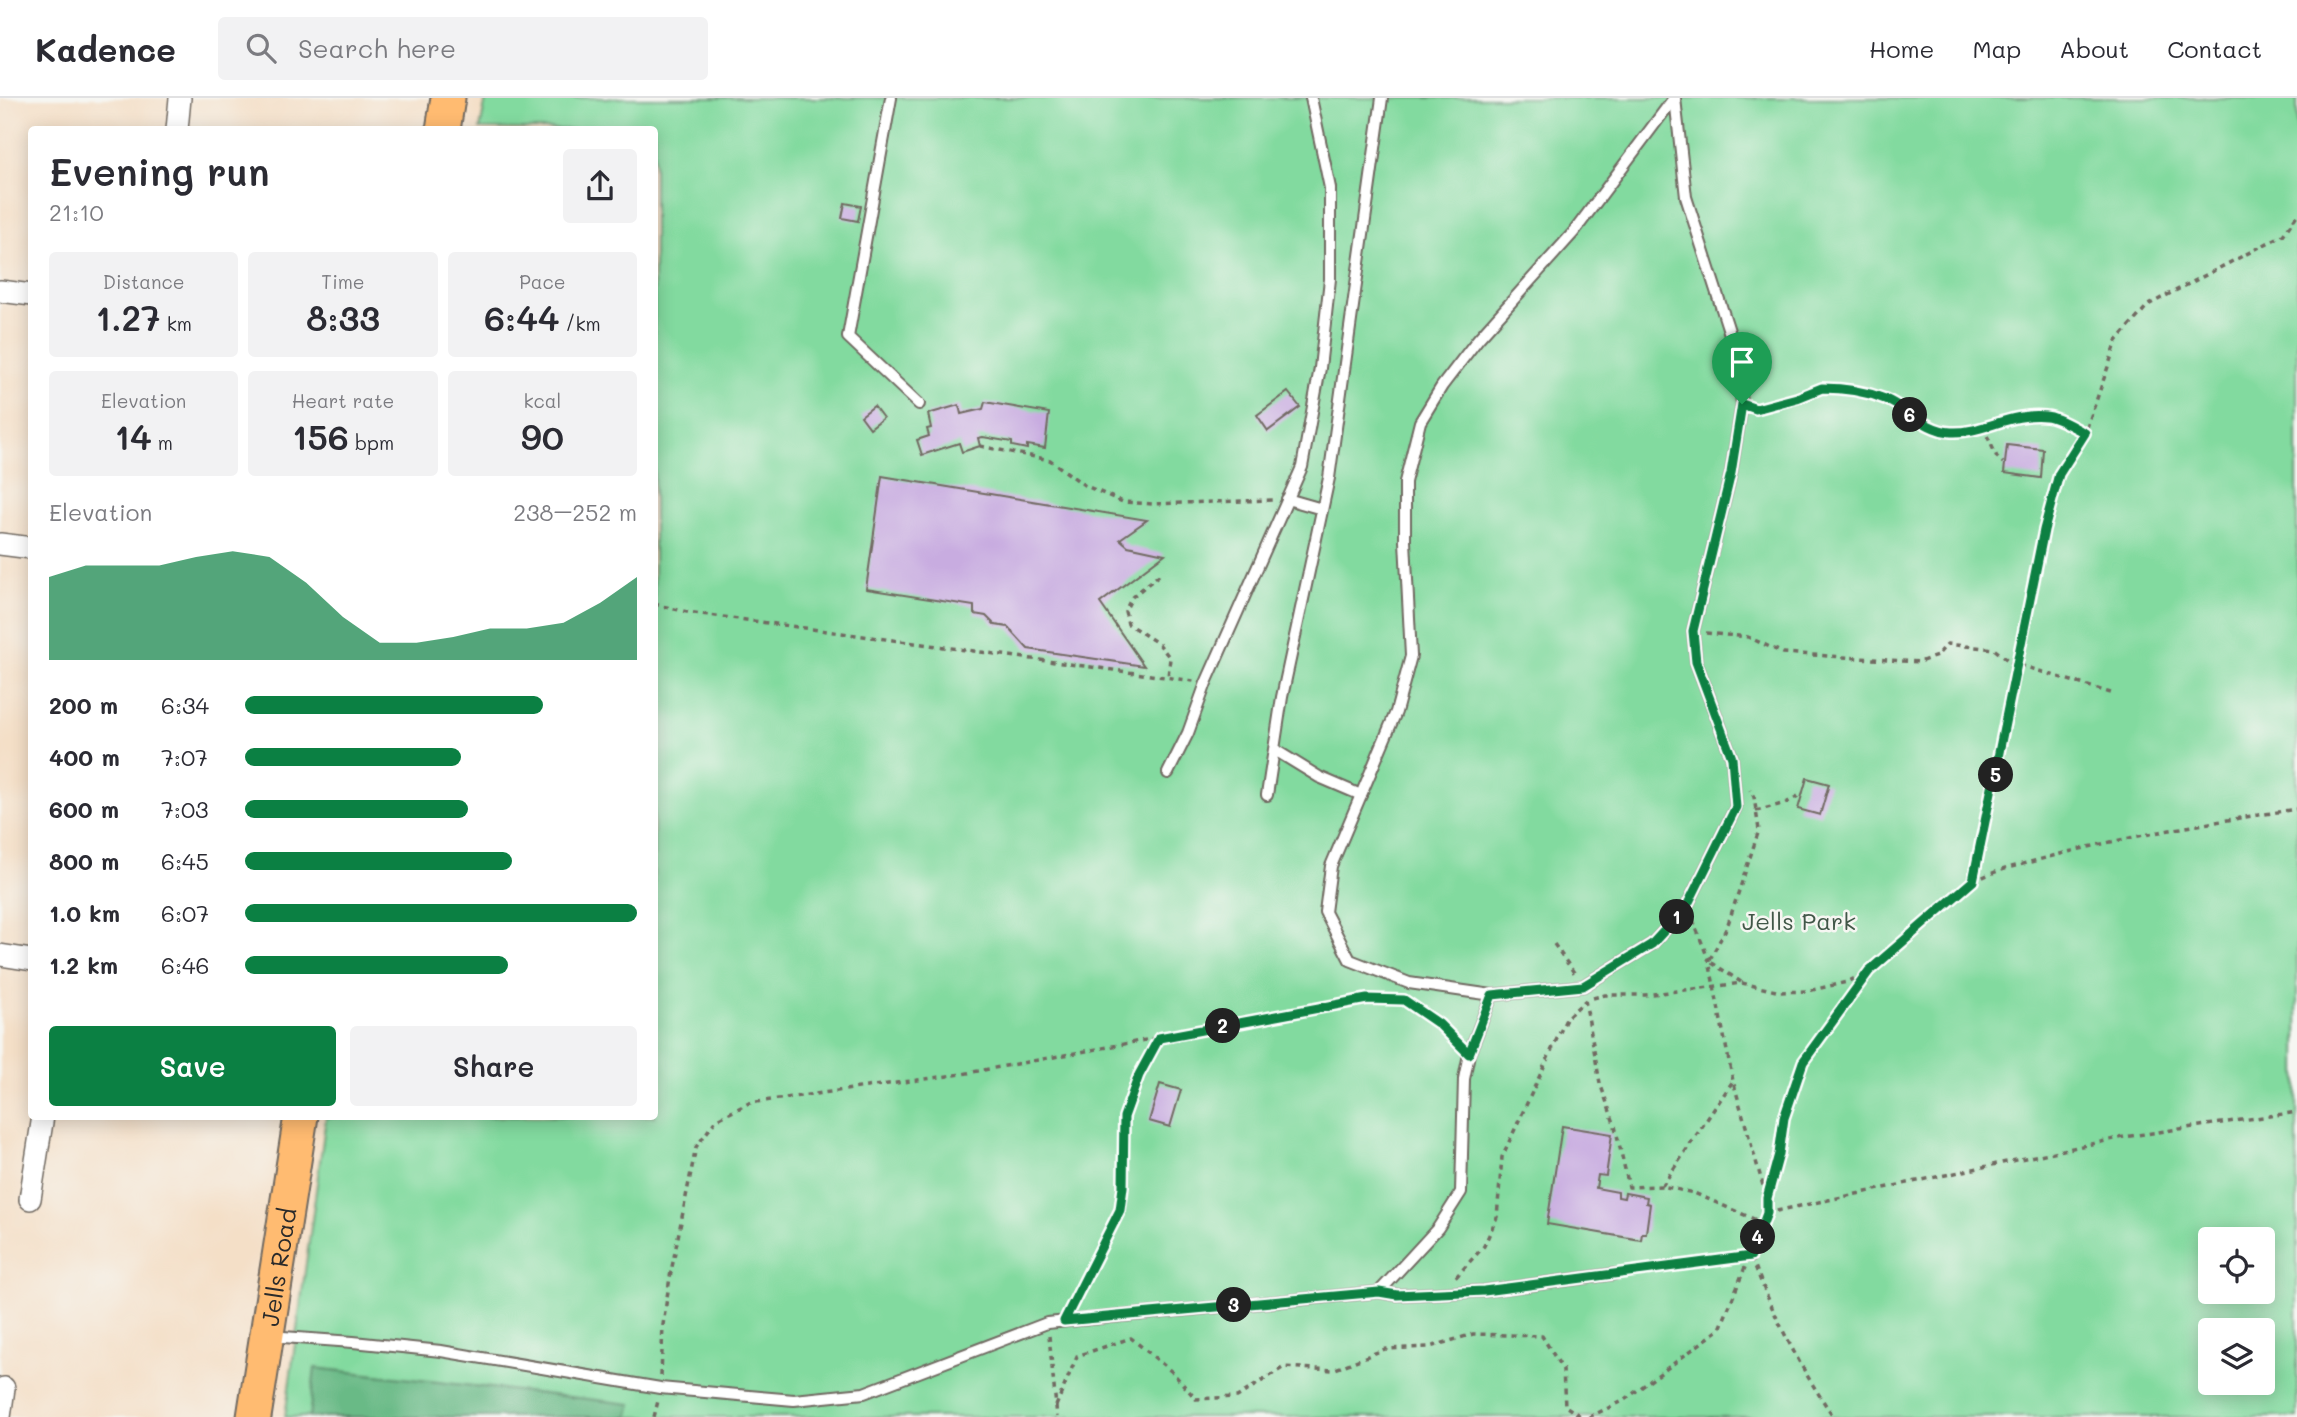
<!DOCTYPE html>
<meta charset="utf-8">
<style>
:root{--surface:#fff;--page:#f2f2f3;--text:#2b2b33;--muted:#7c7c81;--line:#e1e1e2;--accent:#0b8043}
body{margin:0;font-family:Mali,sans-serif;background:var(--page);color:var(--text);height:100vh;display:flex;flex-direction:column;font-size:26px;white-space:nowrap}
*{box-sizing:border-box;margin:0}
p{font-size:23px;color:var(--muted)}
.icon{flex:none;width:38px;height:38px;fill:none;stroke:currentColor;stroke-width:2;stroke-linecap:round;stroke-linejoin:round}
.map{position:relative;flex:1;overflow:hidden}
.panel{position:absolute;left:28px;top:28px;width:630px;height:994px;display:flex;flex-direction:column;background:var(--surface);border-radius:7px;box-shadow:0 4px 18px #0003}
.panel>*{flex:none}
.tools{position:absolute;left:2198px;top:1129px;display:grid;gap:14px}
.tools a{display:grid;place-items:center;width:77px;height:77px;border-radius:7px;background:var(--surface);box-shadow:0 4px 18px #0003;font-size:35px}
.pin{position:absolute;display:grid;place-items:center;width:60px;height:60px;color:#fff;margin:-72px -30px;border-radius:50% 50% 50% 0;rotate:-45deg;box-shadow:0 0 7px #0007}
.pin .icon{rotate:45deg}
.km{position:absolute;width:35px;height:35px;margin:-18px;border-radius:50%;background:#222;color:#fff;font-size:19px;line-height:35px;text-align:center}
.round{display:grid;place-items:center;flex:none;width:74px;height:74px;border-radius:7px;background:var(--page)}
.head{display:flex;align-items:center;justify-content:space-between;height:119px;padding:0 21px}
h1{font-size:38px;font-weight:600;line-height:52px}
.figures{display:grid;grid-template-columns:repeat(3,1fr);gap:10px;height:119px;padding:7px 21px}
.figures div{display:grid;align-content:center;border-radius:7px;background:var(--page);text-align:center}
.figures b{font-size:35px;font-weight:600}
.figures small{font-size:19px;font-weight:400}
.figures p{font-size:19px}
.chart{height:196px;padding:14px 21px}
.chart p{display:flex;justify-content:space-between}
.chart svg{width:100%;height:126px;margin-top:7px;fill:var(--accent);opacity:.7}
.primary-button{display:flex;gap:14px;margin-top:auto;padding:14px 21px}
.primary-button a{flex:1;height:80px;border-radius:7px;background:var(--accent);color:#fff;font-size:28px;font-weight:600;line-height:80px;text-align:center}
.primary-button a+a{background:var(--page);color:var(--text)}
ul{padding:0 21px;list-style:none;font-size:23px}
li{display:grid;grid-template-columns:112px 84px 1fr;align-items:center;height:52px}
li i{height:18px;border-radius:9px;background:var(--accent)}
header{display:flex;align-items:center;gap:42px;box-sizing:border-box;height:98px;padding:0 35px;background:var(--surface);border-bottom:2px solid var(--line)}
header strong{font-size:33px}
nav{display:flex;gap:38px;margin-inline-start:auto;font-size:24px}
.search{width:490px;height:63px;background:var(--page);display:flex;align-items:center;gap:18px;box-sizing:border-box;padding:0 24px;border-radius:7px;color:var(--muted);font-size:26px}
.map>svg:first-child{display:block}
.green{fill:#82da9f;stroke:#568265;stroke-width:2;fill-rule:evenodd}
.forest{fill:#69ba86;stroke:#4a7258;stroke-width:2}
.building{fill:#c8ace0}
.lines{fill:none;stroke-linecap:round;stroke-linejoin:round}
.lane-casing{stroke:#716a62;stroke-width:14}
.street-casing{stroke:#716a62;stroke-width:24}
.primary-casing{stroke:#716a62;stroke-width:37}
.path{stroke:#716a62;stroke-width:3.5;stroke-dasharray:5 5;stroke-linecap:butt}
.lane{stroke:#fff;stroke-width:10}
.street{stroke:#fff;stroke-width:21}
.primary{stroke:#ffbb71;stroke-width:33}
.route-casing{stroke:#fff;stroke-width:14}
.route{stroke:#0b8043;stroke-width:9}
.labels{text-anchor:middle;dominant-baseline:central;stroke-width:5;stroke-linejoin:round;paint-order:stroke}
.park-label{font-size:24px;fill:#415748;stroke:#f6f6f2}
.street-label{font-size:24px;fill:#2b2b2b;stroke:#f6f6f2}
</style>
<header>
<strong>Kadence</strong>
<div class="search"><svg class="icon" aria-label="search" viewBox="0 0 24 24"><circle cx="10" cy="10" r="6"/><path d="M15 15l6 6"/></svg>Search here</div>
<nav><a>Home</a><a>Map</a><a>About</a><a>Contact</a></nav>
</header>
<div class="map">
<svg width="2297" height="1319" viewBox="0 0 2297 1319">
<rect width="100%" height="100%" fill="#f6f6f2"/>
<filter id="ink" filterUnits="userSpaceOnUse"><feTurbulence type="fractalNoise" baseFrequency=".0143" numOctaves="2"/><feDisplacementMap in="SourceGraphic" scale="14" xChannelSelector="R" yChannelSelector="G"/><feConvolveMatrix kernelMatrix="1 2 1 2 8 2 1 2 1" color-interpolation-filters="sRGB"/></filter>
<filter id="wash" filterUnits="userSpaceOnUse"><feTurbulence type="fractalNoise" baseFrequency=".00686" numOctaves="4" result="noise"/><feDisplacementMap in="SourceGraphic" scale="28" xChannelSelector="R" yChannelSelector="G"/><feGaussianBlur stdDeviation="1.57" result="paint"/><feColorMatrix in="noise" values="0 0 0 0 0 0 0 0 0 0 0 0 0 0 0 0 0 1.4 0 .05"/><feComposite in="paint" operator="in"/></filter>
<g filter="url(#wash)">
<rect width="100%" height="100%" fill="#f4dfc7"/>
<path class="green" d="M486 0H2297V1319H285L326 1019 654 1018V32L480 31ZM2210 1141H2263V1194H2210ZM2210 1232H2263V1284H2210Z"/>
<polygon class="forest" points="315,1270 632,1306 628,1319 309,1319"/>
<g id="blocks">
<g class="building">
<polygon points="845,105 861,108 858,123 842,120"/>
<polygon points="1288,294 1300,309 1268,333 1257,317"/>
<polygon points="985,304 1049,315 1045,350 1027,347 1027,351 1012,348 1012,344 983,339 978,340 980,348 962,354 959,345 922,357 917,342 929,338 927,331 931,330 928,316 959,307 961,316 983,311"/>
<polygon points="874,308 883,320 870,330 861,318"/>
<polygon points="2007,347 2043,351 2041,380 2004,375"/>
<polygon points="882,378 1147,422 1120,441 1128,448 1165,456 1100,505 1144,568 1028,551 1008,529 995,527 986,518 974,516 974,508 866,491"/>
<polygon points="1807,680 1829,686 1820,717 1798,711"/>
<polygon points="1160,986 1181,992 1170,1029 1149,1023"/>
<polygon points="1562,1028 1612,1036 1606,1078 1598,1077 1596,1090 1618,1094 1618,1099 1624,1100 1625,1095 1647,1099 1646,1105 1650,1106 1646,1135 1642,1135 1641,1142 1547,1126"/>
</g>
</g>
</g>
<g filter="url(#ink)">
<use href="#blocks" fill-opacity="0" stroke="#716a62" stroke-width="2"/>
<g class="lines">
<defs>
<g id="lane">
<polyline points="891,0 848,239 919,306"/>
<polyline points="1674,0 1573,135 1478,241 1442,288 1420,324 1405,384 1405,443 1411,558 1396,614 1331,768 1325,814 1350,862 1409,885 1492,897 1583,888 1652,846 1687,808 1736,709 1732,660 1696,564 1693,533 1731,375 1742,306 1738,261 1686,99 1675,0"/>
<polyline points="1287,401 1322,411"/>
<polyline points="1275,652 1319,679 1361,697"/>
<polyline points="1168,675 1188,635 1206,585 1302,369 1320,270 1330,181 1330,90 1311,0"/>
<polyline points="1267,697 1282,599 1329,380 1382,0"/>
<polyline points="1379,1194 1397,1197 1484,1193 1614,1176"/>
<polyline points="269,1238 353,1244 441,1253 660,1290 794,1302 864,1295 1047,1225 1379,1194 1438,1130 1461,1094 1464,981 1469,956 1492,897"/>
</g>
<g id="street">
<polyline points="177,32 180,0"/>
<polyline points="0,193 32,197"/>
<polyline points="0,446 32,450"/>
<polyline points="0,857 32,862"/>
<polyline points="30,1101 43,1018"/>
<polyline points="0,1319 4,1290"/>
</g>
<g id="primary">
<polyline points="443,32 448,0"/>
<path id="s1" d="M254 1319 301 1018"/>
</g>
</defs>
<use href="#lane" class="lane-casing"/>
<use href="#street" class="street-casing"/>
<use href="#primary" class="primary-casing"/>
<g class="path">
<polyline points="1753,310 1756,311 1822,290 1844,290 1885,301 1923,325 1951,335 1983,329 2012,319 2048,318 2085,335"/>
<polyline points="1983,329 1997,359 2003,365"/>
<polyline points="980,348 1050,362 1084,387 1123,404 1153,406 1272,402"/>
<polyline points="1159,477 1132,499 1125,513 1128,526 1159,546 1170,560 1168,579"/>
<polyline points="654,506 687,514 1194,583"/>
<polyline points="1706,535 1748,539 1783,555 1919,564 1937,558 1947,546 1994,551 2010,564 2114,596"/>
<polyline points="1756,713 1786,705 1803,695"/>
<polyline points="1973,783 2044,432 2059,376 2085,335 2117,243 2148,207 2283,137 2297,117"/>
<polyline points="1693,822 1709,863 1733,983 1766,1098"/>
<polyline points="1554,846 1575,876"/>
<polyline points="1741,884 1709,863 1727,829 1759,732 1754,699 1750,692"/>
<polyline points="1593,900 1605,897 1645,897 1742,885 1780,894 1808,893 1847,884 1867,874"/>
<polyline points="1585,902 1600,985 1615,1028 1629,1089 1662,1088 1694,1095 1763,1125"/>
<polyline points="1662,1088 1733,983"/>
<polyline points="1767,1115 2124,1039 2297,1014"/>
<path d="M1752 1160C1772 1215 1800 1271 1834 1319"/>
<polyline points="1625,1175 1751,1158"/>
<polyline points="1456,1179 1484,1148 1497,1119 1502,1059 1567,919 1586,902"/>
<polyline points="1071,1209 1120,1112 1123,1089 1124,1019 1139,977 1159,940"/>
<polyline points="1049,1238 1057,1319"/>
<polyline points="661,1278 663,1227 670,1179 696,1049 716,1022 749,1005 962,976 1367,901 1404,902 1439,926 1460,947"/>
<polyline points="1056,1308 1077,1258 1131,1240 1172,1274 1196,1301 1237,1299 1284,1269 1333,1272 1385,1251 1430,1249 1473,1236 1542,1238 1563,1272 1565,1308 1582,1319"/>
<polyline points="654,1319 658,1303"/>
<path d="M1589 1319 1623 1303 1720 1231 1767 1115V1100L1779 1056 1784 1020 1803 964 1869 873 1963 790C1987 773 2021 767 2049 759 2131 737 2213 724 2297 711"/>
</g>
<use href="#lane" class="lane"/>
<use href="#street" class="street"/>
<use href="#primary" class="primary"/>
</g>
</g>
<g class="lines" filter="url(#ink)">
<defs>
<path id="route" d="M1822 290C1843 290 1865 293 1885 301 1907 310 1926 333 1951 334 1982 336 2010 314 2046 318 2058 319 2073 329 2085 335L2059 376 2044 432 1973 783 1869 873 1803 964 1784 1020 1779 1056 1767 1100V1115L1751 1158 1484 1193 1397 1197 1379 1194 1064 1223 1120 1112 1123 1089 1124 1019 1139 977 1159 940 1367 901 1404 902 1439 926 1469 956 1492 897 1583 888 1652 846 1687 808 1736 709 1732 660 1696 564 1693 533 1731 375 1742 306 1756 311 1797 300Z"/>
</defs>
<use href="#route" class="route-casing"/>
<use href="#route" class="route"/>
</g>
<g class="labels">
<g class="park-label">
<text x="1799" y="822">Jells Park</text>
</g>
<g class="street-label">
<text stroke="none"><textPath href="#s1" startOffset="152">Jells Road</textPath></text>
</g>
</g>
</svg>
<div class="tools">
<a><svg class="icon" aria-label="locate" viewBox="0 0 24 24"><circle cx="12" cy="12" r="6"/><path d="M12 2v4M12 18v4M2 12h4M18 12h4"/></svg></a>
<a><svg class="icon" aria-label="layers" viewBox="0 0 24 24"><path d="M12 4l9 5-9 5-9-5zM3 14l9 5 9-5"/></svg></a>
</div>
<div class="pin" style="left:1742px;top:306px;background:#1e9e55"><svg class="icon" aria-label="arrive" viewBox="0 0 24 24"><path d="M6 21V4h12l-3 4 3 4H6"/></svg></div>
<b class="km" style="left:1677px;top:819px">1</b>
<b class="km" style="left:1223px;top:928px">2</b>
<b class="km" style="left:1234px;top:1207px">3</b>
<b class="km" style="left:1758px;top:1139px">4</b>
<b class="km" style="left:1996px;top:677px">5</b>
<b class="km" style="left:1910px;top:317px">6</b>
<section class="panel">
<div class="head"><div><h1>Evening run</h1><p>21:10</p></div><a class="round"><svg class="icon" aria-label="share" viewBox="0 0 24 24"><path d="M12 15V3M7 8l5-5 5 5M5 13v7h14v-7"/></svg></a></div>
<div class="figures">
<div><p>Distance</p><b>1.27<small> km</small></b></div>
<div><p>Time</p><b>8:33</b></div>
<div><p>Pace</p><b>6:44<small> /km</small></b></div>
</div>
<div class="figures">
<div><p>Elevation</p><b>14<small> m</small></b></div>
<div><p>Heart rate</p><b>156<small> bpm</small></b></div>
<div><p>kcal</p><b>90</b></div>
</div>
<div class="chart"><p><span>Elevation</span>238–252 m</p>
<svg viewBox="0 0 160 44" preserveAspectRatio="none"><path d="M0 44V15L10 11L20 11L30 11L40 8L50 6L60 8L70 17L80 29L90 38L100 38L110 36L120 33L130 33L140 31L150 24L160 15V44z"/></svg>
</div>
<ul>
<li><b>200 m</b>6:34<i style="width:76%"></i></li>
<li><b>400 m</b>7:07<i style="width:55%"></i></li>
<li><b>600 m</b>7:03<i style="width:57%"></i></li>
<li><b>800 m</b>6:45<i style="width:68%"></i></li>
<li><b>1.0 km</b>6:07<i style="width:100%"></i></li>
<li><b>1.2 km</b>6:46<i style="width:67%"></i></li>
</ul>
<div class="primary-button"><a>Save</a><a>Share</a></div>
</section>
</div>
